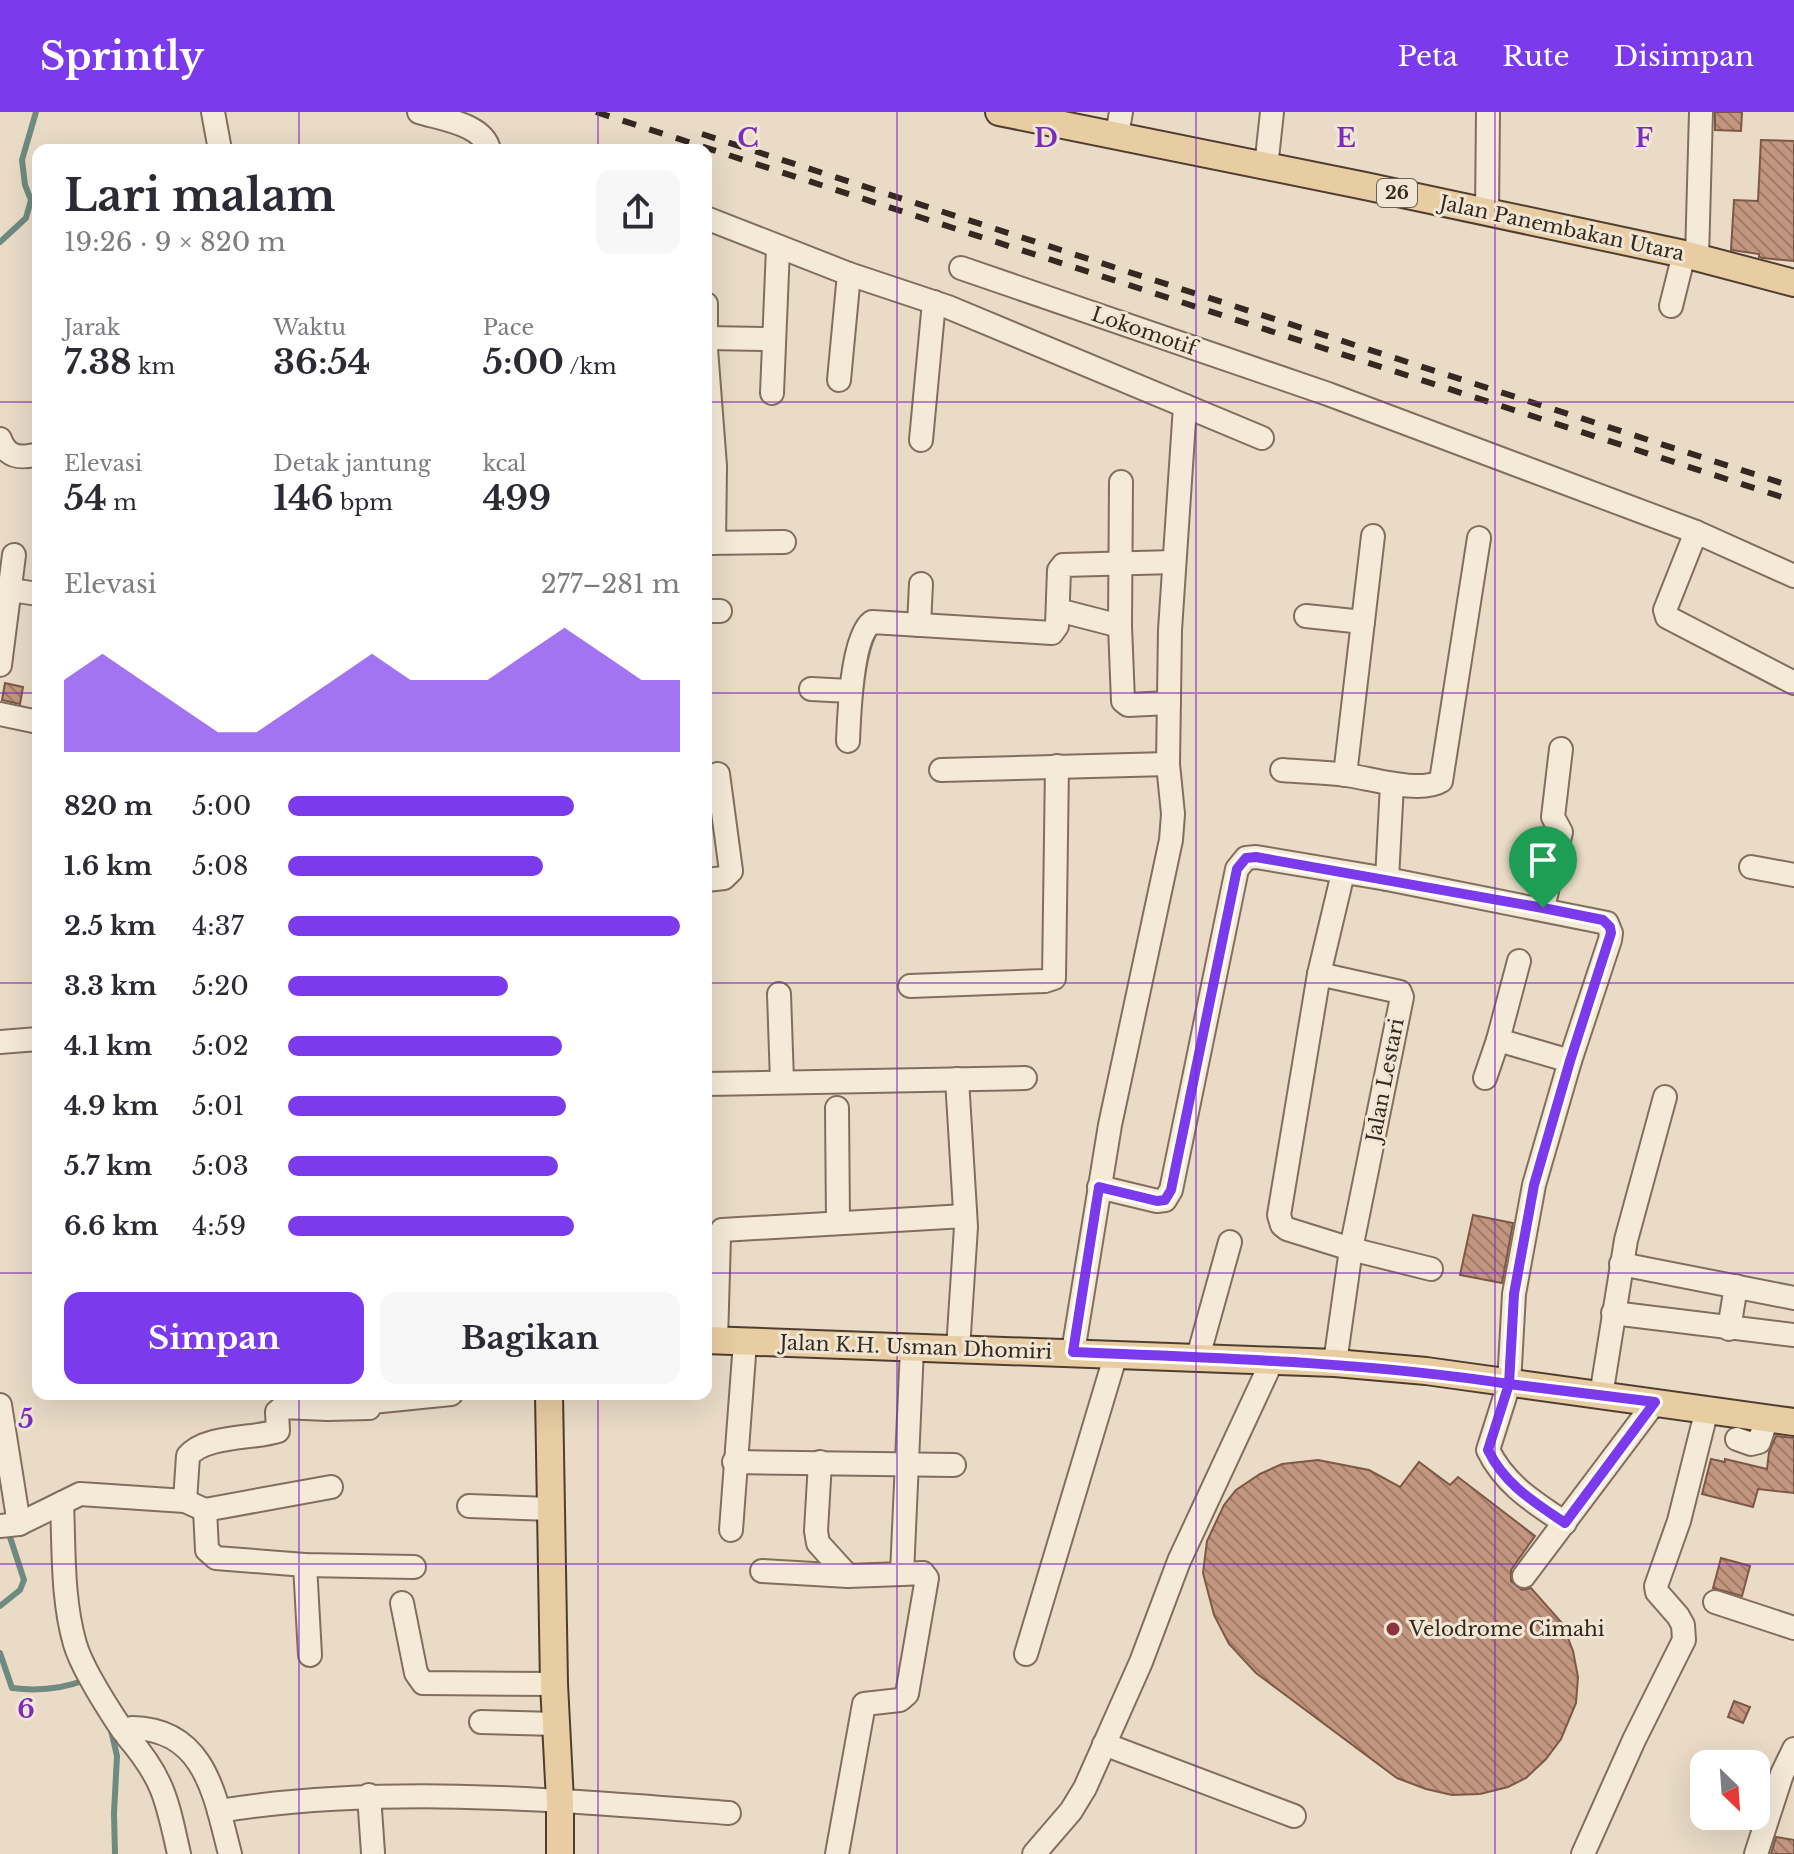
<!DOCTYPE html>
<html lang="id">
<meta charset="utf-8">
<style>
:root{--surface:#fff;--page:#f7f7f7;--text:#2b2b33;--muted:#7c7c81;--accent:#7c3aed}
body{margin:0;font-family:"Libre Baskerville",serif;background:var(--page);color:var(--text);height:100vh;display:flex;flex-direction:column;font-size:30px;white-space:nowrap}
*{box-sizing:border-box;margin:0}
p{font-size:26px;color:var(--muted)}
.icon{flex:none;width:44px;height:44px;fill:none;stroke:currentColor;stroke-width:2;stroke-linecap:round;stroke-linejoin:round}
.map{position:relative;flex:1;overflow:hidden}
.side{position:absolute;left:32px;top:32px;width:680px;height:1256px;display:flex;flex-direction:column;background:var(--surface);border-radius:16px;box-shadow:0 8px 32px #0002}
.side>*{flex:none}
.needle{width:52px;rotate:155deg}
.fabs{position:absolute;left:1690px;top:1638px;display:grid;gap:16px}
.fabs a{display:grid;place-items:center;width:80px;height:80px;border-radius:16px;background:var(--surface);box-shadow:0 8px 32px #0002;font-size:40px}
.pin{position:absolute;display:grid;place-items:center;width:68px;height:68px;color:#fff;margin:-82px -34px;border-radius:50% 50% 50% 0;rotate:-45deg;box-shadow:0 0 8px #0007}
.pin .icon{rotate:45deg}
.round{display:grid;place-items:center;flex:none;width:84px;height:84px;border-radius:16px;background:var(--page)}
.headline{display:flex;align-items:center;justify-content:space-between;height:136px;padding:0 32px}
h1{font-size:44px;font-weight:800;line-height:60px}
.stats{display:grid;grid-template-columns:repeat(3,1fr);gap:12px;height:136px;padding:8px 32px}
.stats div{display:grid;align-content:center}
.stats b{font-size:34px;font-weight:800}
.stats small{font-size:22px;font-weight:400}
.stats p{font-size:22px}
.chart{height:224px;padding:16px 32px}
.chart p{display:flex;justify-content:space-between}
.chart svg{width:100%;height:144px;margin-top:8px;fill:var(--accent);opacity:.7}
.cta{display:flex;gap:16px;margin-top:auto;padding:16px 32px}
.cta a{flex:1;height:92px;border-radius:16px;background:var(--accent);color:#fff;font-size:32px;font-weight:800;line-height:92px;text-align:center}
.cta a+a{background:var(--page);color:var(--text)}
ul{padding:0 32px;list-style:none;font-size:26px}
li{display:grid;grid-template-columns:128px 96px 1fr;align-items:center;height:60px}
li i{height:20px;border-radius:10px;background:var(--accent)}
header{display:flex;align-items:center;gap:48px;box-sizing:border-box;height:112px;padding:0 40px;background:var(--accent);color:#fff}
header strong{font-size:38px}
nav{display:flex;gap:44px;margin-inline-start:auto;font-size:28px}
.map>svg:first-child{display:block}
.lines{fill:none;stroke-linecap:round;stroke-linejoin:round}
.stream{stroke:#6f8a81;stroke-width:6}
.building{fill:url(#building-back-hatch);stroke:#7e5846;stroke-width:2}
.minor-casing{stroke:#826e5e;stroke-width:26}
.major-casing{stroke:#503d31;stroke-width:30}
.minor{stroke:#f5ead8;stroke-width:22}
.major{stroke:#e8cca2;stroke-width:26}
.rail{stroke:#342820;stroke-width:6;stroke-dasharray:14 14;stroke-linecap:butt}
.route-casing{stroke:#fff;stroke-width:16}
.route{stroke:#7c3aed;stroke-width:10}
.grid{fill:none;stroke:#7b2cbf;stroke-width:2;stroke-opacity:0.55}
.poi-dot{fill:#8a353c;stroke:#f1e6d4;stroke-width:3}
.labels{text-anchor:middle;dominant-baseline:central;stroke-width:6;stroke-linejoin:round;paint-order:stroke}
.shield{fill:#f1e6d4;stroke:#6d6156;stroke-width:2}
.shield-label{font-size:18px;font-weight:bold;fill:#342820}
.street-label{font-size:20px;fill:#342820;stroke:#f1e6d4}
.poi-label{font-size:20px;fill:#342820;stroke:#f1e6d4;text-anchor:start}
.grid-label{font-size:26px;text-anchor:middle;font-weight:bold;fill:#7b2cbf;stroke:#f1e6d4;stroke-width:6;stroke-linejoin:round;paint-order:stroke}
</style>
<header>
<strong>Sprintly</strong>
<nav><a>Peta</a><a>Rute</a><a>Disimpan</a></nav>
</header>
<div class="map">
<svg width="1794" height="1742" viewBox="0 0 1794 1742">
<defs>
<pattern id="building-back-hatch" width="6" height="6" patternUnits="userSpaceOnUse" patternTransform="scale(2)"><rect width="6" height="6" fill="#c39680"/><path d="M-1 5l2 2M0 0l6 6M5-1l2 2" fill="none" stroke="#9f7a68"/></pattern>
</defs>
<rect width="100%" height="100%" fill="#e9dbc6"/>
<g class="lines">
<g class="stream">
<polyline points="0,130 26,106 31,88 25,73 22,48 36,0"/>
<polyline points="0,1494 20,1478 24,1468 8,1419"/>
<path d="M0 1541 12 1576C36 1579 62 1577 85 1568"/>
<polyline points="111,1618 117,1644 114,1701 115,1742"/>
</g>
</g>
<g class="building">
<polygon points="1715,0 1742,0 1741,19 1715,18"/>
<polygon points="1761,28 1794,29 1794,149 1763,146 1759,145 1759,142 1731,138 1734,88 1758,89"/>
<polygon points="5,571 23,575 20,592 2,588"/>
<polygon points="1473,1103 1513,1111 1502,1171 1460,1163"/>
<polygon points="1776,1324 1794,1326 1794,1381 1758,1377 1753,1395 1702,1382 1711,1347 1725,1350 1725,1347 1767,1357 1769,1340"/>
<polygon points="1318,1348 1369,1358 1400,1375 1419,1350 1450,1373 1458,1365 1535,1424 1511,1458 1511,1469 1522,1478 1531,1476 1562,1511 1573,1539 1578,1565 1576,1591 1561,1627 1546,1647 1526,1666 1508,1675 1480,1682 1452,1683 1426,1677 1397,1666 1256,1561 1229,1532 1214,1503 1203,1461 1207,1429 1224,1393 1236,1378 1260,1362 1282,1352"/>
<polygon points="1721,1446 1750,1454 1742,1484 1713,1476"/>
<polygon points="1734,1589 1750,1595 1743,1611 1728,1605"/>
<polygon points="1776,1725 1794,1728 1794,1742 1771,1742"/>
</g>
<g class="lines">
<defs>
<g id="minor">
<polyline points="213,0 220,38"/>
<path d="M419 0C441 7 484 12 489 38"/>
<polyline points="1117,23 1121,0"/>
<polyline points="1266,55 1272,0"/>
<polyline points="1487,100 1488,0"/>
<polyline points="706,106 849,162 839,268"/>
<polyline points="1697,146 1701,0"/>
<polyline points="961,156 1328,282 1696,420 1794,464"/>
<polyline points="849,162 948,195 1262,326"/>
<polyline points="1671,194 1684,142"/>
<polyline points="706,214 706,192"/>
<polyline points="706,226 772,227"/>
<polyline points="706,237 715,354 714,431"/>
<polyline points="772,281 778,136"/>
<path d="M0 327C7 346 20 347 38 342"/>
<polyline points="921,328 934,190"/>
<polyline points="1121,370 1120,514 1123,589 1128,593 1169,591"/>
<polyline points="1696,420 1665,498 1667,505 1794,571"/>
<polyline points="706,431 784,430"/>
<polyline points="11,478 38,482"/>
<polyline points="1058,498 1120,514"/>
<polyline points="706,499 720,499"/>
<polyline points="1306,504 1363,510"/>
<polyline points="919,513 921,472"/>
<polyline points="0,553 14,443"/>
<polyline points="811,577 850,579"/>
<polyline points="0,602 38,610"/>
<path d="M848 629C849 603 852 524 872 510L1052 521 1057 514 1059 458 1063 453 1174 450"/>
<polyline points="941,658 1168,652"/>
<path d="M1282 658C1303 660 1325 660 1346 663 1370 666 1420 682 1441 669L1479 426"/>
<polyline points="1345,663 1373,424"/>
<polyline points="1751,755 1794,763"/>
<polyline points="1343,761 1319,862 1279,1103 1282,1113 1287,1117 1351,1137 1431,1157"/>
<polyline points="1387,767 1392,672"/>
<polyline points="706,768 724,766 731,759 718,662"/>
<polyline points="1543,796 1561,720 1553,705 1561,637"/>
<polyline points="1319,862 1400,880 1402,885 1351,1137 1335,1251"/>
<polyline points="910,874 1045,869 1054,866 1057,654"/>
<polyline points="779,882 782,969"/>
<polyline points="1498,928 1570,949"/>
<polyline points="0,930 38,927"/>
<polyline points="1485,966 1498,928 1519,849"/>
<polyline points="957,967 966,1115 958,1237"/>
<polyline points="706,972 1025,966"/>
<polyline points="837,996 838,1110"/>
<path d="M1099 1075 1157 1089 1165 1088 1171 1078 1237 757 1246 746 1256 745 1387 767 1607 811 1611 821 1610 828 1570 949 1534 1073 1514 1182 1509 1272 1488 1338C1505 1373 1534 1390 1565 1411"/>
<polyline points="1621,1152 1794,1186"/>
<polyline points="1613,1201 1794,1223"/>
<polyline points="1729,1217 1736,1174"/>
<polyline points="716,1229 719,1124 722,1118 965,1104"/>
<polyline points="1073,1240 1110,1013 1171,728 1173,702 1168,652 1170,518 1185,294"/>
<polyline points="1198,1245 1230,1130"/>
<polyline points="1601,1284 1626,1128 1665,985"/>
<polyline points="0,1293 19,1412"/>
<polyline points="1737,1327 1751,1332 1759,1330 1767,1306"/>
<polyline points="734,1350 954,1353"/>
<polyline points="820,1350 816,1419 818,1431 848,1464"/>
<path d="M185 1389 188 1344C205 1323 253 1327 278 1319L277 1300 283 1295 327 1297 369 1296 372 1290 451 1282"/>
<path d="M62 1391C64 1438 62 1487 75 1532 82 1556 109 1598 123 1619"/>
<polyline points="469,1394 551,1397"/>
<polyline points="205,1398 207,1438 216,1446 305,1453 414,1455"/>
<polyline points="0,1414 19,1412 80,1382 185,1389 205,1398 331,1375"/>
<polyline points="731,1418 745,1230"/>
<polyline points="305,1453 310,1543"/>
<polyline points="762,1459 848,1464 902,1462 912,1236"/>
<polyline points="1524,1464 1655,1290"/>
<polyline points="1715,1490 1794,1516"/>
<polyline points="402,1491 416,1561 423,1571 554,1572"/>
<polyline points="1026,1542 1116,1242"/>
<polyline points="481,1610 556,1612"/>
<path d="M132 1616C206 1617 215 1685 230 1742"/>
<path d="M127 1624C164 1667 167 1688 179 1742"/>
<polyline points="1104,1632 1294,1704"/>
<polyline points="369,1683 373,1741"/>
<path d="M219 1699C387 1672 560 1688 729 1701"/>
<polyline points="837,1742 864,1592 900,1588 907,1582 927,1466 923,1461 902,1462"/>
<polyline points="1034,1742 1071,1699 1085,1676 1141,1550 1179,1449 1273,1247"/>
<polyline points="1583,1742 1634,1628 1684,1528 1683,1513 1678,1504 1657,1480 1656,1474 1679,1409 1707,1297"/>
<polyline points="1756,1742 1782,1662 1794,1637"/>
</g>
<g id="major">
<polyline points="999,0 1365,74 1684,142 1794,171"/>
<polyline points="706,1228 1335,1251 1426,1259 1794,1310"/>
<polyline points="549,1282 554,1572 560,1689 560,1742"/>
</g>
</defs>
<use href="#minor" class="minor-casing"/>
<use href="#major" class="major-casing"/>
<use href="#minor" class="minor"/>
<use href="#major" class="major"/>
<g class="rail">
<polyline points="596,0 1794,389"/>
<polyline points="702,22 1794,375"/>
</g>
</g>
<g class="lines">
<defs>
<path id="route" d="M1543 796 1256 745 1246 746 1237 757 1171 1078 1165 1088 1157 1089 1099 1075 1073 1240C1219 1246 1364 1250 1509 1272L1488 1338C1505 1373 1534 1390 1565 1411L1655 1290 1509 1272 1514 1182 1534 1073 1570 949 1611 821 1610 815 1603 808 1543 796"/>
</defs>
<use href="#route" class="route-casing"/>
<use href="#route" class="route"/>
</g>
<path class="grid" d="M299 0V38M598 0V38M897 0V1742M1196 0V1742M1495 0V1742M0 290H38M706 290H1794M0 581H38M706 581H1794M0 871H38M706 871H1794M0 1161H38M706 1161H1794M299 1282V1742M598 1282V1742M0 1452H1794"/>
<circle class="poi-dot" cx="1393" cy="1517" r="8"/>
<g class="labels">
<rect class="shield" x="1377" y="67" width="40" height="28" rx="6"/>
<g class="shield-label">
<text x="1397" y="81">26</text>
</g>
<g class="street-label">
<text transform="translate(1562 116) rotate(12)">Jalan Panembakan Utara</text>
<text transform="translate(1144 219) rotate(19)">Lokomotif</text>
<text transform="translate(1385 968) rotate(-79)">Jalan Lestari</text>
<text transform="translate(916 1235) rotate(2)">Jalan K.H. Usman Dhomiri</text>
</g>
<g class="poi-label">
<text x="1409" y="1517">Velodrome Cimahi</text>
</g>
</g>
<g class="grid-label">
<text x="748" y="35">C</text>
<text x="1046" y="35">D</text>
<text x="1346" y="35">E</text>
<text x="1644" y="35">F</text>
<text x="26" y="1316">5</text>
<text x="26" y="1606">6</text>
</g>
</svg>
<div class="fabs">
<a><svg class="needle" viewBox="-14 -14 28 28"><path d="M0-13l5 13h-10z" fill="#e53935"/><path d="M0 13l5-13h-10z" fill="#7c7c81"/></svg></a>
</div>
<div class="pin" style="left:1543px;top:796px;background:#1e9e55"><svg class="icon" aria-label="arrive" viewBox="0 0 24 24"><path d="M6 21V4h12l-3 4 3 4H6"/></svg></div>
<section class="side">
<div class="headline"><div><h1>Lari malam</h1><p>19:26 · 9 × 820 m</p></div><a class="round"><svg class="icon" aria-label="share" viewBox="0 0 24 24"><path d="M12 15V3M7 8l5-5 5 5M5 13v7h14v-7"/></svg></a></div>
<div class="stats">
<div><p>Jarak</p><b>7.38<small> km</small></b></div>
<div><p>Waktu</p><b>36:54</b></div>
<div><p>Pace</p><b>5:00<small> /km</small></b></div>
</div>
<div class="stats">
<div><p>Elevasi</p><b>54<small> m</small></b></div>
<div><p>Detak jantung</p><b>146<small> bpm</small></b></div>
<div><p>kcal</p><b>499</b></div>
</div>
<div class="chart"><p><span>Elevasi</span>277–281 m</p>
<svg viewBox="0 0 160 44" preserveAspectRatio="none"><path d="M0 44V22L10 14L20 22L30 30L40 38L50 38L60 30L70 22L80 14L90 22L100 22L110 22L120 14L130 6L140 14L150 22L160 22V44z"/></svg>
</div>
<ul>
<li><b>820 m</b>5:00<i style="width:73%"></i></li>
<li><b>1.6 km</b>5:08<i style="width:65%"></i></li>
<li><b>2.5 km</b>4:37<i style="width:100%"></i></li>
<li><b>3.3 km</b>5:20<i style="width:56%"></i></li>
<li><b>4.1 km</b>5:02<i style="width:70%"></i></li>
<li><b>4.9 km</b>5:01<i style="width:71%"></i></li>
<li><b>5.7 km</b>5:03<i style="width:69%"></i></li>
<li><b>6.6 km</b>4:59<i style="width:73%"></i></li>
</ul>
<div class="cta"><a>Simpan</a><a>Bagikan</a></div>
</section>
</div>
